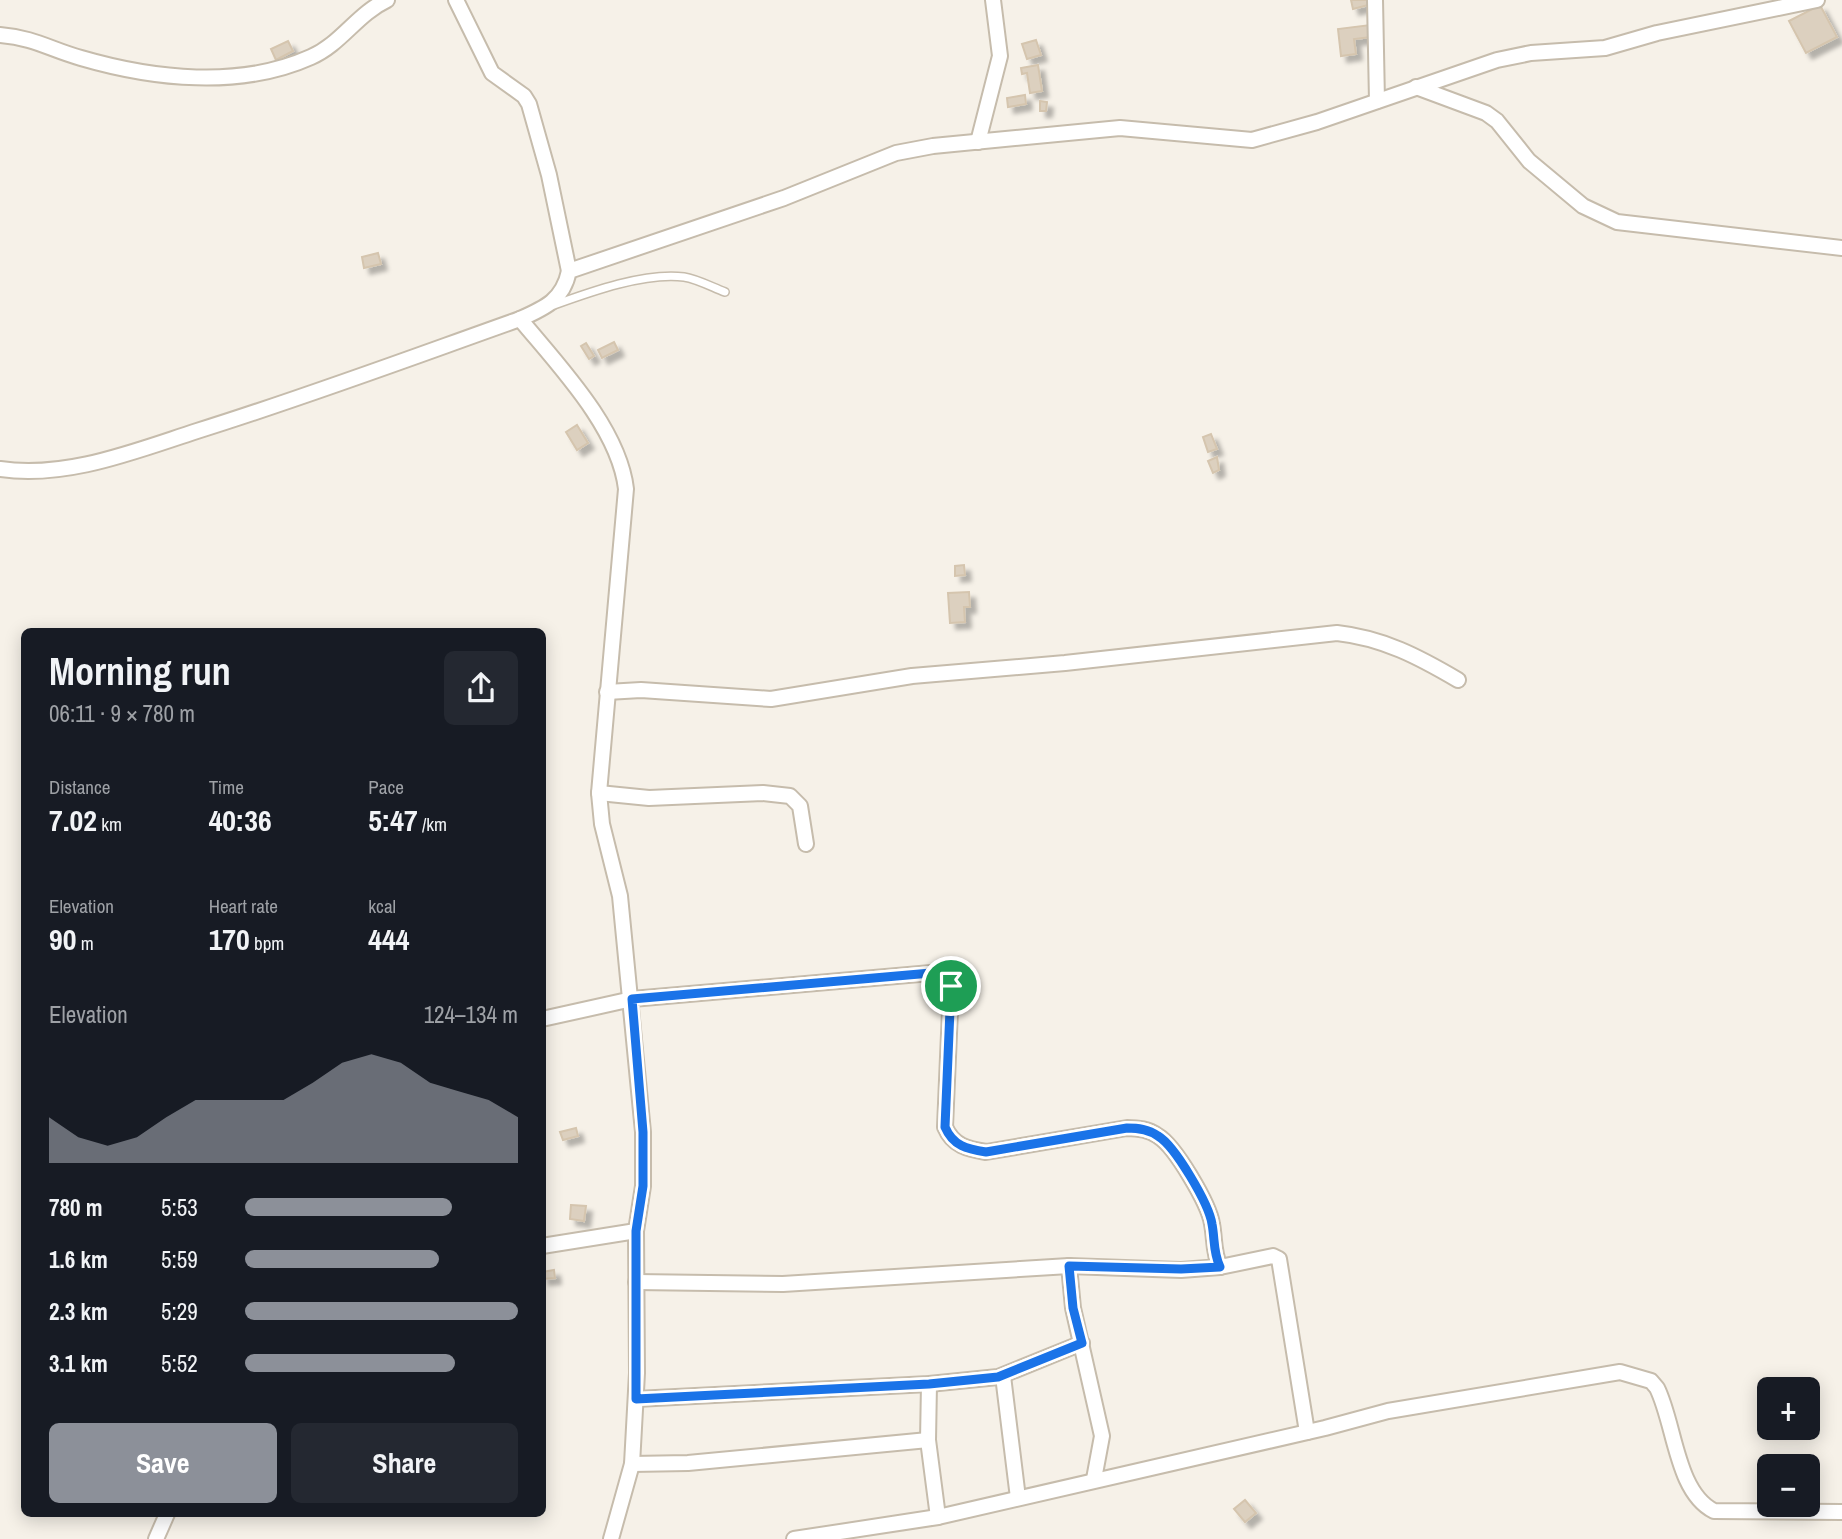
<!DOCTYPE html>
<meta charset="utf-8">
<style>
:root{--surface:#171b24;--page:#242831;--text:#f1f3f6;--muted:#9ea1a6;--accent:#8c9099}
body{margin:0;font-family:"Archivo Narrow",sans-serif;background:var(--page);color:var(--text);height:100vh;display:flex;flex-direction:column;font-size:26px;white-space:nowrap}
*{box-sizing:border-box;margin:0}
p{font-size:23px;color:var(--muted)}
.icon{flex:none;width:38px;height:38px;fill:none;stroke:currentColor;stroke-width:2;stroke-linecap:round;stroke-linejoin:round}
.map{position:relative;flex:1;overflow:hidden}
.side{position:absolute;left:21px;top:628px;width:525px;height:889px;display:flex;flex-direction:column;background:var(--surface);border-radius:10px;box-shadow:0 4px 18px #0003}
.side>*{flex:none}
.buttons{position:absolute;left:1757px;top:1377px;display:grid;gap:14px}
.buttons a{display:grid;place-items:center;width:63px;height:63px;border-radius:10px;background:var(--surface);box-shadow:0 4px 18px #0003;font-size:35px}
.pin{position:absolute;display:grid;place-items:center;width:60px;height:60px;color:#fff;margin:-30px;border:4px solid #fff;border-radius:50%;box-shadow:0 2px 7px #0007}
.round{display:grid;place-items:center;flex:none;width:74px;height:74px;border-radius:10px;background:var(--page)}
.overview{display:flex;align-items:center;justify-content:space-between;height:119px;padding:0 28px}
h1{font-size:38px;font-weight:700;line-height:52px}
.stats{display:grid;grid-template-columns:repeat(3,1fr);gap:10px;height:119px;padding:7px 28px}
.stats div{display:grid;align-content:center}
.stats b{font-size:30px;font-weight:700}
.stats small{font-size:19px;font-weight:400}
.stats p{font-size:19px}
.chart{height:196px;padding:14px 28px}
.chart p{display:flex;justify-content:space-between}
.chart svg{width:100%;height:126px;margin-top:7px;fill:var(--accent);opacity:.7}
.cta{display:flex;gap:14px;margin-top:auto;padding:14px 28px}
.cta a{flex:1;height:80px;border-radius:10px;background:var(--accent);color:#fff;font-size:28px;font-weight:700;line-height:80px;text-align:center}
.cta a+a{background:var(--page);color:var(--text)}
ul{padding:0 28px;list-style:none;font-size:23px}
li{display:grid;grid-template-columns:112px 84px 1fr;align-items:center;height:52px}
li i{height:18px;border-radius:9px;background:var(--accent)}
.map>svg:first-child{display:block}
.building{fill:#dcd0bf;stroke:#d5c5ae;stroke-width:2;filter:url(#shadow)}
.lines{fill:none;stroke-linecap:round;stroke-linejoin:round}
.lane-casing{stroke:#c6bcac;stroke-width:10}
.street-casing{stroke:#c6bcac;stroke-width:18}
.lane{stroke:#fff;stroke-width:7}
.street{stroke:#fff;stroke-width:14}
.route-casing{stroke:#fff;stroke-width:14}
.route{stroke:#1a73e8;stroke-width:9}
</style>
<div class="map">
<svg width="1842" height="1539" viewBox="0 0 1842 1539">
<defs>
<filter id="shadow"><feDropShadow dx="6" dy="6" stdDeviation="2" flood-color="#0004"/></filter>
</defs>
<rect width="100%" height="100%" fill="#f6f1e8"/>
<g class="building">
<polygon points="1351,0 1371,0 1372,4 1353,9"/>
<polygon points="1820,5 1837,37 1806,53 1789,21"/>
<polygon points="1370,25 1371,37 1354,39 1356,54 1341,56 1338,29"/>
<polygon points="1036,40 1041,55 1027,59 1022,44"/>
<polygon points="288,41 293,51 276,60 271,49"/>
<polygon points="1038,65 1042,91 1030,93 1027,73 1022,74 1021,68"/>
<polygon points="1025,95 1026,104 1008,107 1007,98"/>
<polygon points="1040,101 1047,102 1046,111 1040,111"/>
<polygon points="378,253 381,264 364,268 362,257"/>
<polygon points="614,342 618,350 602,358 598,350"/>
<polygon points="586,343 594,356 589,359 581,346"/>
<polygon points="577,425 588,443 577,450 566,432"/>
<polygon points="1211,434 1217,449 1208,452 1203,437"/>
<polygon points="1217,457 1219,470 1213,473 1208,461"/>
<polygon points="964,565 965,575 955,576 955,566"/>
<polygon points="969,592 970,607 964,607 965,622 950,623 948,593"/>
<polygon points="576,1128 578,1136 563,1140 560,1132"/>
<polygon points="571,1205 586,1206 584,1221 570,1219"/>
<polygon points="554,1270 555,1278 543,1279 542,1272"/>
<polygon points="1245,1500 1256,1513 1245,1522 1234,1509"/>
</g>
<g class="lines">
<defs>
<path id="lane" d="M554 305C590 292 645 272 684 277 697 279 712 287 725 292"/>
<g id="street">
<polyline points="456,0 492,73 524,96 529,104 549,175 569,271"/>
<polyline points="1375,0 1377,101"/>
<path d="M0 35C35 38 49 49 81 58 153 79 240 89 311 57 341 44 357 14 387 0"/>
<polyline points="1416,87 1486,113 1497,121 1529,161 1583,206 1617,222 1842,248"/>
<polyline points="978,142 1000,56 993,0"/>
<path d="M520 319C545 308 563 300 569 271L784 198 896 153 933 146 1120 128 1252 140 1317 122 1497 60 1531 53 1605 48 1657 33 1817 0"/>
<path d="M0 469C66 479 135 451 197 431 306 397 413 357 520 319 558 365 619 428 626 489L599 793 602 824 620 896 643 1132V1186L636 1231 637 1373 632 1464 611 1539"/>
<path d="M607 692 641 690 771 699 912 676 1065 663 1337 633C1383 638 1419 657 1458 680"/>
<polyline points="599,793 649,798 763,793 790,796 800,806 806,844"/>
<path d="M542 1019 632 999 931 973 941 976 951 987 945 1127C953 1146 968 1149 986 1152L1127 1128C1138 1128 1148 1129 1158 1136 1175 1146 1209 1204 1212 1224 1215 1240 1213 1252 1220 1267"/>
<polyline points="542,1246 636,1231"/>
<polyline points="1069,1266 1073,1308 1102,1436 1094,1479"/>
<polyline points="636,1282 783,1284 1069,1266 1181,1270 1220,1267 1273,1256 1279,1259 1307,1432"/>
<polyline points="1003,1376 1018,1498"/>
<polyline points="929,1384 928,1440 938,1517"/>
<polyline points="636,1399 929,1384 998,1377 1082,1343"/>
<polyline points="632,1464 688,1463 928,1440"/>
<polyline points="156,1539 167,1514"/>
<path d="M794 1539 938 1517 1325 1428 1388 1411 1620 1372 1651 1381 1657 1388C1675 1424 1676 1492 1714 1511L1842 1512"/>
</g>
</defs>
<use href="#lane" class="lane-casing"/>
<use href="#street" class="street-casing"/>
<use href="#lane" class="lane"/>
<use href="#street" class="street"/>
</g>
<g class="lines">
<defs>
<path id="route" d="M931 973 941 976 951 986 945 1127C953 1146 967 1149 986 1152L1127 1128C1138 1128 1148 1129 1158 1136 1175 1146 1209 1204 1212 1224 1215 1240 1213 1252 1220 1267L1181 1269 1069 1266 1073 1308 1082 1343 998 1377 929 1384 636 1399V1231L643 1186V1132L632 999Z"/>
</defs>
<use href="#route" class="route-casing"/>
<use href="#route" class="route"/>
</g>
</svg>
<div class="buttons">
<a>+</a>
<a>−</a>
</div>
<div class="pin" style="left:951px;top:986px;background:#1e9e55"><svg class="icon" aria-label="arrive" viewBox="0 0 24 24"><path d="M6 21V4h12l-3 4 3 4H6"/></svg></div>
<section class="side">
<div class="overview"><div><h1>Morning run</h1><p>06:11 · 9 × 780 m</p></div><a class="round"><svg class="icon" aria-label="share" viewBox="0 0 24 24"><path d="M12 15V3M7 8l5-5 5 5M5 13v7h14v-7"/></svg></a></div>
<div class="stats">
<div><p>Distance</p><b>7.02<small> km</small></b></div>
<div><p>Time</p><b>40:36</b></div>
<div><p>Pace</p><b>5:47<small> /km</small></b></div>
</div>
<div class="stats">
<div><p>Elevation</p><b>90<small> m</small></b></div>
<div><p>Heart rate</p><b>170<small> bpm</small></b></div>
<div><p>kcal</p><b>444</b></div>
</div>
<div class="chart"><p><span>Elevation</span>124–134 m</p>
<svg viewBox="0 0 160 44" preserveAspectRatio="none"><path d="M0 44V28L10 35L20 38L30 35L40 28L50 22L60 22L70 22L80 22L90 16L100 9L110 6L120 9L130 16L140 19L150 22L160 28V44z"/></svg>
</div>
<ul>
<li><b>780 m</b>5:53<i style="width:76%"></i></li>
<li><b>1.6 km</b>5:59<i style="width:71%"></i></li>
<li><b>2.3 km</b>5:29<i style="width:100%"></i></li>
<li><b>3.1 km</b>5:52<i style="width:77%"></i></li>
</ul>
<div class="cta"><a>Save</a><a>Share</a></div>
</section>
</div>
